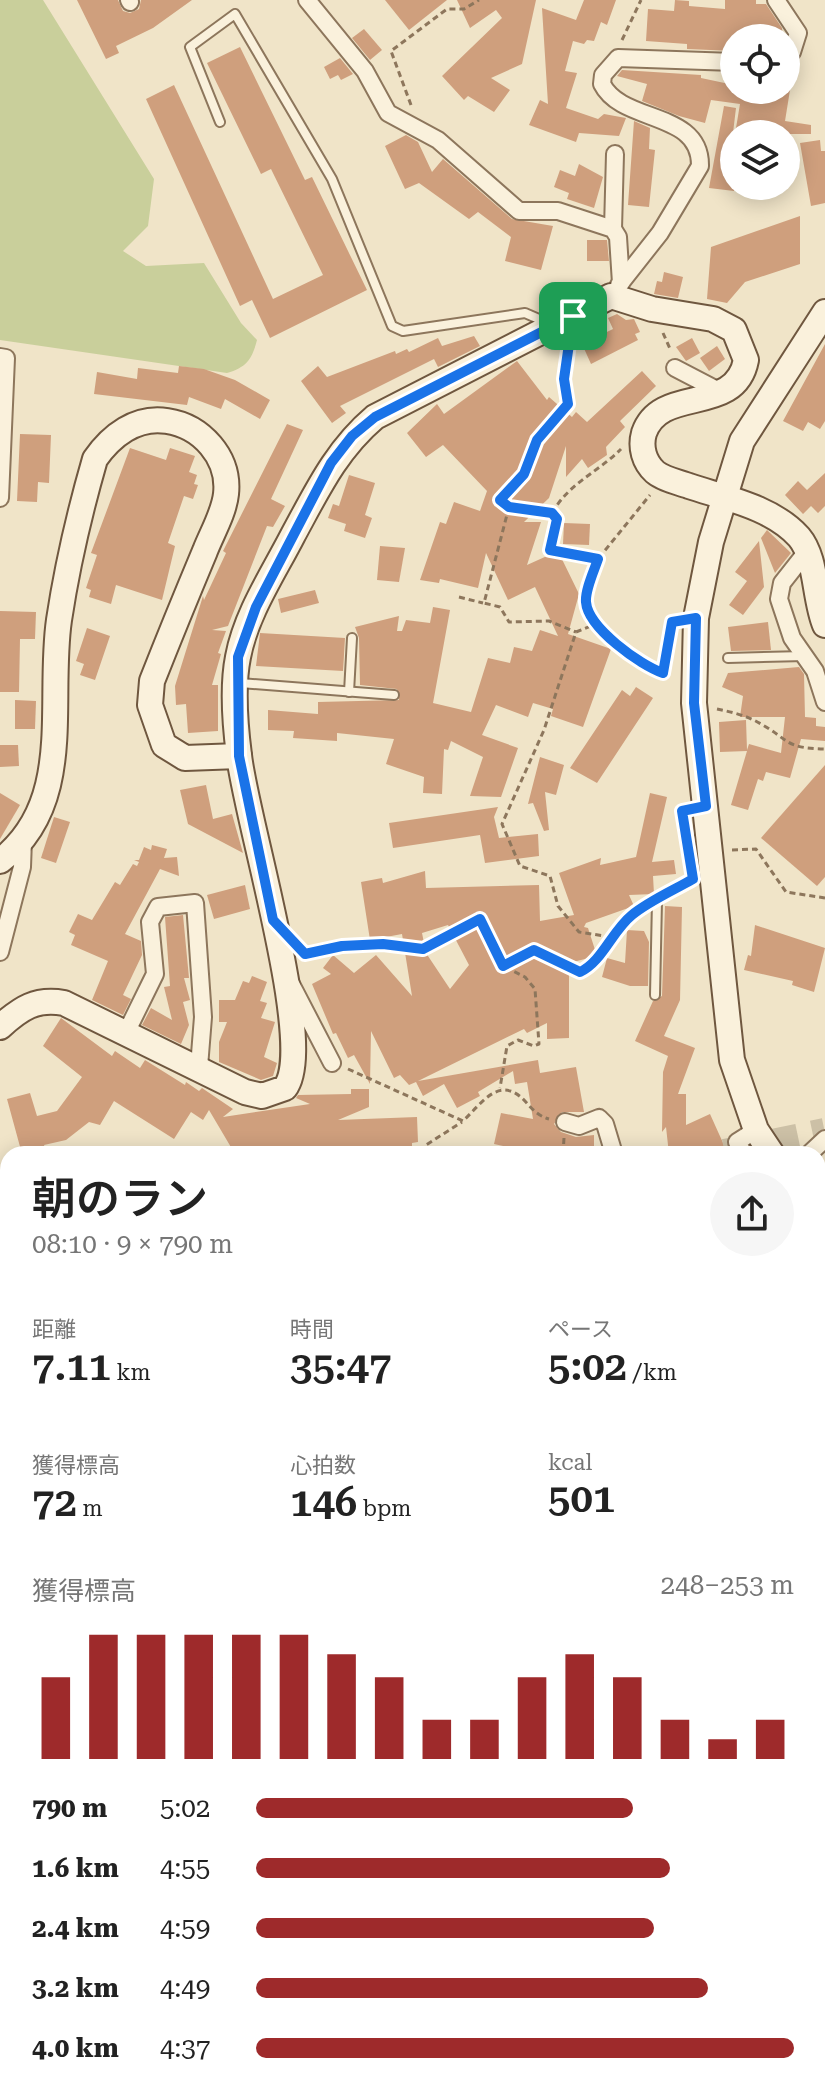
<!DOCTYPE html>
<html lang="ja">
<meta charset="utf-8">
<style>
:root{--surface:#fff;--page:#f6f6f6;--text:#222;--muted:#767676;--accent:#9e2a2b}
body{margin:0;font-family:"Roboto Serif","Noto Sans JP",serif;background:var(--page);color:var(--text);height:100vh;display:flex;flex-direction:column;font-size:30px;white-space:nowrap}
*{box-sizing:border-box;margin:0}
p{font-size:26px;color:var(--muted)}
.icon{flex:none;width:44px;height:44px;fill:none;stroke:currentColor;stroke-width:2;stroke-linecap:round;stroke-linejoin:round}
.map{position:relative;flex:1;overflow:hidden}
.sheet{position:absolute;left:0px;top:1146px;width:826px;height:950px;display:flex;flex-direction:column;background:var(--surface);border-radius:24px 24px 0 0;box-shadow:0 4px 20px #0003}
.sheet>*{flex:none}
.buttons{position:absolute;left:720px;top:24px;display:grid;gap:16px}
.buttons a{display:grid;place-items:center;width:80px;height:80px;border-radius:50%;background:var(--surface);box-shadow:0 4px 20px #0003;font-size:40px}
.pin{position:absolute;display:grid;place-items:center;width:68px;height:68px;color:#fff;margin:-34px;border-radius:16px;box-shadow:0 4px 12px #0006}
.round{display:grid;place-items:center;flex:none;width:84px;height:84px;border-radius:42px;background:var(--page)}
.overview{display:flex;align-items:center;justify-content:space-between;height:136px;padding:0 32px}
h1{font-size:44px;font-weight:600;line-height:60px}
.stats{display:grid;grid-template-columns:repeat(3,1fr);gap:12px;height:136px;padding:8px 32px}
.stats div{display:grid;align-content:center}
.stats b{font-size:40px;font-weight:600}
.stats small{font-size:22px;font-weight:400}
.stats p{font-size:22px}
.chart{height:224px;padding:16px 32px}
.chart p{display:flex;justify-content:space-between}
.chart svg{width:100%;height:144px;margin-top:8px;stroke:var(--accent);stroke-width:6}
ul{padding:0 32px;list-style:none;font-size:26px}
li{display:grid;grid-template-columns:128px 96px 1fr;align-items:center;height:60px}
li i{height:20px;border-radius:10px;background:var(--accent)}
.map>svg:first-child{display:block}
.green{fill:#c9cf9b}
.building{fill:#cf9f7d;fill-rule:evenodd}
.lines{fill:none;stroke-linecap:round;stroke-linejoin:round}
.highway-tunnel{stroke:#ccc0a6;stroke-width:30;stroke-dasharray:30 15;stroke-linecap:butt}
.lane-casing{stroke:#8d765c;stroke-width:12}
.street-casing{stroke:#8d765c;stroke-width:20}
.secondary-casing{stroke:#6f573f;stroke-width:28}
.path{stroke:#8d765c;stroke-width:3;stroke-dasharray:6 4;stroke-linecap:butt}
.lane{stroke:#faf1dc;stroke-width:8}
.street{stroke:#faf1dc;stroke-width:16}
.secondary{stroke:#faf1dc;stroke-width:24}
.route-casing{stroke:#fff;stroke-width:16}
.route{stroke:#1a73e8;stroke-width:10}
</style>
<div class="map">
<svg width="825" height="2095" viewBox="0 0 825 2095">
<rect width="100%" height="100%" fill="#f0e4c8"/>
<g class="green">
<path d="M0 0H43L154 179 148 226 123 251 146 266 204 263 241 323 257 340C252 359 247 367 227 373L0 340Z"/>
<polygon points="818,1398 825,1401 825,2095 294,2095 293,2088 818,2088"/>
</g>
<g class="building">
<polygon points="77,0 118,0 123,11 130,13 139,9 141,0 192,0 153,28 116,46 119,53 106,59"/>
<polygon points="385,0 447,0 409,30"/>
<polygon points="457,0 536,0 522,64 491,78 510,90 494,112 468,96 464,100 442,76 502,18 496,10 470,28"/>
<polygon points="584,0 616,0 607,25 601,22 594,41 587,40 584,44 573,41 565,71 577,73 566,108 598,119 604,114 626,118 619,136 579,133 576,142 529,125 540,100 548,104 542,8 576,20"/>
<polygon points="675,0 689,1 689,6 725,9 725,0 756,0 756,4 766,4 782,28 783,38 734,38 734,51 687,49 687,44 646,41 648,9 674,11"/>
<polygon points="364,29 382,50 370,60 352,38"/>
<polygon points="240,47 305,180 312,177 367,290 270,338 252,300 240,306 146,99 174,85 273,299 323,275 271,169 261,174 207,63"/>
<polygon points="340,58 353,74 341,80 338,75 330,79 324,67"/>
<polygon points="622,70 701,75 701,78 734,85 734,90 790,90 785,121 811,125 811,134 735,134 740,104 711,100 705,123 679,116 642,101 647,84 617,76"/>
<polygon points="724,106 736,108 728,174 734,175 734,191 709,188"/>
<polygon points="634,121 650,128 649,149 655,150 649,207 628,205"/>
<polygon points="406,135 418,142 432,172 443,159 512,219 553,226 541,270 505,261 511,237 478,212 469,219 419,183 405,189 385,146"/>
<polygon points="820,140 821,151 825,151 825,203 811,206 800,143"/>
<polygon points="579,164 603,177 594,208 567,199 569,193 554,187 560,170 575,176"/>
<polygon points="800,216 800,264 745,282 727,303 707,299 711,247"/>
<polygon points="587,240 607,240 609,261 587,261"/>
<polygon points="664,272 683,277 678,298 654,294 657,281 662,282"/>
<polygon points="617,314 626,320 634,319 640,332 635,334 638,340 591,364 582,344 613,329 608,318"/>
<polygon points="474,336 480,346 438,367 434,359 340,406 346,413 332,423 301,381 318,366 327,377 395,351 396,354 407,349 409,352 438,338 442,346"/>
<polygon points="692,338 700,353 686,361 676,347"/>
<polygon points="825,344 825,421 820,429 808,422 803,431 783,421"/>
<polygon points="717,346 725,359 709,371 700,358"/>
<polygon points="517,361 547,400 549,397 572,417 576,412 587,422 642,371 656,386 620,421 625,427 606,447 607,455 588,468 582,459 566,477 566,446 549,498 524,522 541,522 527,565 558,551 579,594 568,634 611,649 583,727 551,716 553,709 533,703 528,717 496,705 482,735 518,748 501,797 470,796 483,757 451,741 448,750 444,749 442,794 423,793 424,777 386,764 394,739 337,733 337,741 293,738 294,731 268,730 268,710 318,714 318,702 399,700 397,689 360,685 359,638 355,627 399,616 397,631 402,631 406,620 430,623 433,607 450,610 433,703 471,712 488,658 510,663 514,647 532,651 540,630 558,636 535,587 508,600 486,553 478,588 440,579 439,583 420,580 440,522 446,524 454,502 480,511 487,491 443,445 426,457 407,433 437,404 444,414"/>
<polygon points="179,366 204,369 235,380 270,400 260,419 225,399 221,409 189,397 187,405 94,394 97,372 137,379 138,368 178,373"/>
<polygon points="287,424 303,430 271,499 285,506 273,527 267,526 228,626 212,630 226,631 218,653 221,654 212,685 218,685 218,731 188,733 186,704 176,705 175,686 203,596 204,600 226,553 223,551"/>
<polygon points="20,434 51,435 49,483 38,482 37,502 17,501"/>
<polygon points="130,448 166,460 170,448 195,456 189,472 197,475 194,484 198,485 193,499 184,496 168,543 175,546 162,600 116,585 111,604 89,597 91,590 86,588 97,555 91,553"/>
<polygon points="825,473 825,506 818,513 811,506 803,514 785,495 798,481 807,490"/>
<polygon points="349,475 375,483 365,515 372,518 365,538 344,531 346,524 328,518 333,504 339,506"/>
<polygon points="564,523 590,524 589,545 563,544"/>
<polygon points="767,530 791,553 775,573 761,538"/>
<polygon points="759,541 764,587 743,615 729,605 747,581 735,572"/>
<polygon points="380,546 405,548 399,582 377,580"/>
<polygon points="315,590 319,603 281,613 278,599"/>
<polygon points="0,611 36,612 35,639 20,639 19,692 0,692"/>
<polygon points="768,622 771,650 731,651 728,627"/>
<polygon points="87,628 110,636 95,680 80,675 84,664 76,661"/>
<polygon points="260,633 345,638 343,671 256,666"/>
<polygon points="799,667 804,674 805,717 816,718 816,726 825,727 825,741 801,739 790,778 766,772 763,781 758,779 748,810 731,805 747,751 720,752 719,722 746,720 747,750 749,744 781,753 785,717 740,717 743,696 722,687 728,673"/>
<polygon points="636,687 653,698 597,783 570,768 622,690 630,696"/>
<polygon points="15,700 36,701 35,729 15,729"/>
<polygon points="0,745 18,745 19,766 0,767"/>
<polygon points="540,757 564,765 556,795 545,792 549,830 544,831 533,803 528,804"/>
<polygon points="825,765 825,877 817,886 761,838"/>
<polygon points="206,785 213,819 232,814 243,853 188,824 180,790"/>
<polygon points="0,793 20,805 0,839"/>
<path d="M650 793 667 797 652 862 674 860 676 874 653 876 654 894 629 895 634 906 586 923 584 927 588 928 597 956 569 963V1038L547 1039V1023L527 1033 524 1029 418 1081 538 1060 540 1073 576 1067 584 1112H562L554 1124 561 1132 576 1137 594 1135V1154H541L494 1144 501 1113 533 1119 527 1082 515 1084 513 1071 478 1092 480 1096 457 1108 444 1084 423 1096 416 1082 409 1085 400 1075 394 1078 371 1031 370 1084 354 1055 348 1058 336 1033 333 1034 312 984 331 974 323 968 333 955 354 973 376 955 412 996 402 934 370 940 361 882 382 878 383 883 425 871 426 888 539 885 540 921 574 915 559 873 601 858 600 865 636 857ZM448 925 469 965 450 989 426 953 422 933Z"/>
<polygon points="498,807 494,817 499,838 538,834 539,856 485,863 480,835 393,848 389,823"/>
<polygon points="54,817 70,822 56,863 41,858"/>
<polygon points="152,845 167,849 164,858 177,857 179,876 160,869 125,934 141,941 142,955 123,995 131,999 123,1015 92,1000 108,961 71,945 75,935 69,932 78,914 92,920 115,882 120,885 133,864 137,866 139,862 134,860 139,860 144,847 151,850"/>
<polygon points="245,885 250,909 214,919 207,895"/>
<polygon points="665,906 682,907 680,1000 664,1036 695,1048 678,1094 686,1094 686,1125 710,1114 728,1154 669,1154 666,1127 662,1132 663,1072 668,1056 635,1041 653,1001 662,996"/>
<polygon points="183,915 189,978 184,978 190,1000 183,1002 189,1025 181,1044 142,1025 151,1008 172,1020 164,987 170,986 165,917"/>
<polygon points="755,925 825,948 814,992 792,985 793,981 744,970 748,955 751,956"/>
<polygon points="627,930 644,931 649,942 648,986 630,986 602,977 607,958 625,963"/>
<polygon points="252,976 267,982 260,1001 267,1003 261,1018 275,1022 264,1057 277,1063 273,1076 261,1080 219,1062 219,1042 227,1022 219,1022 219,1000 235,1000 243,981 249,983"/>
<polygon points="61,1018 112,1056 115,1051 140,1068 145,1060 185,1085 186,1082 199,1091 202,1088 233,1109 223,1117 310,1104 296,1098 298,1095 351,1094 351,1089 369,1089 369,1107 338,1120 417,1117 418,1142 412,1143 412,1154 336,1154 336,1150 235,1154 209,1110 203,1120 191,1112 174,1139 114,1101 100,1125 89,1122 66,1140 44,1145 47,1154 22,1154 7,1099 30,1093 37,1116 57,1111 82,1077 43,1046"/>
</g>
<g class="lines">
<g class="highway-tunnel">
<polyline points="725,1154 825,1133"/>
<polyline points="0,1306 8,1305"/>
</g>
<defs>
<g id="lane">
<polyline points="220,122 190,47 235,14 332,179 392,326 403,331 525,313 548,323"/>
<polyline points="728,658 805,656"/>
<polyline points="240,683 394,695"/>
<polyline points="349,692 352,638"/>
<polyline points="655,995 657,901"/>
</g>
<g id="street">
<polyline points="129,0 130,2"/>
<polyline points="307,0 365,71 388,113 438,140 519,211 558,211 613,229 618,237 621,283"/>
<polyline points="776,0 798,33 792,52 786,58"/>
<polyline points="613,229 615,154"/>
<path d="M619 285 660 233 700 166C701 110 622 124 602 84L603 75 618 58 734 62"/>
<polyline points="0,357 6,358 0,498"/>
<polyline points="675,368 723,393"/>
<polyline points="808,550 782,583 779,599 792,638 815,671 825,702"/>
<polyline points="0,952 22,867 23,840"/>
<polyline points="291,984 332,1063"/>
<polyline points="126,1033 155,974 150,922 158,907 195,903 203,1017 199,1067"/>
<polyline points="565,1122 579,1126 599,1118 605,1124 614,1154"/>
<polyline points="744,1154 737,1142 756,1130"/>
<polyline points="809,1154 825,1139"/>
<polyline points="818,1286 825,1286"/>
<polyline points="200,2095 200,2088"/>
</g>
<g id="secondary">
<path d="M0 861C76 803 47 703 59 620 67 567 80 511 95 459 111 436 136 416 167 421 201 426 230 457 226 494 224 513 212 533 205 551 187 594 169 638 152 681L150 705 164 745 185 758 239 756"/>
<path d="M0 1027C21 1008 36 998 64 1003L245 1092 262 1096 285 1088C317 1046 245 816 239 755 235 724 232 687 238 657 246 614 273 574 293 535 317 491 336 450 375 417L611 296 652 309 713 319 734 330 746 360C735 417 661 384 644 433 640 447 644 462 655 472 663 479 678 482 689 486 725 498 772 507 799 537 817 558 814 599 825 625"/>
<polyline points="772,1154 756,1130 732,1060 694,703 696,618 711,542 742,441 825,312"/>
<polyline points="0,1196 8,1227"/>
<polyline points="818,1209 825,1215"/>
<polyline points="0,1397 8,1364"/>
<polyline points="0,1522 8,1556"/>
<polyline points="44,2095 46,2088"/>
</g>
</defs>
<use href="#lane" class="lane-casing"/>
<use href="#street" class="street-casing"/>
<use href="#secondary" class="secondary-casing"/>
<g class="path">
<polyline points="622,40 641,0"/>
<polyline points="411,105 391,51 447,9 464,9 479,0"/>
<polyline points="663,333 671,351"/>
<polyline points="569,339 564,379 568,404 537,440 524,474 500,500 509,507 552,513 557,519 550,550 598,559"/>
<polyline points="509,507 484,603 500,607 509,622 549,621 576,632"/>
<path d="M552 513C569 483 597 473 621 449"/>
<polyline points="459,597 483,603"/>
<polyline points="596,624 586,601 598,559 650,495"/>
<path d="M717 709C732 712 748 716 761 724 791 741 784 748 825 749"/>
<polyline points="684,824 684,810"/>
<polyline points="732,850 756,849 786,892 825,898"/>
<polyline points="669,893 693,879"/>
<polyline points="611,937 579,932 558,906 550,876 520,866 502,824 544,730 576,632 596,624 644,667 663,673 675,622"/>
<polyline points="303,951 383,944 423,949 480,919 503,966 525,977 535,989 539,1044 534,1046 518,1040 507,1046 500,1088"/>
<path d="M503 966 534 950 580 972C604 961 616 924 645 907"/>
<path d="M348 1069 463 1121C482 1103 499 1075 524 1100 532 1109 538 1116 549 1119"/>
<polyline points="426,1154 426,1145 462,1122"/>
<polyline points="563,1154 564,1138"/>
<polyline points="0,1657 8,1655"/>
</g>
<use href="#lane" class="lane"/>
<use href="#street" class="street"/>
<use href="#secondary" class="secondary"/>
</g>
<g class="lines">
<defs>
<path id="route" d="M573 316 564 379 568 404 537 440 524 474 500 500 509 507 552 513 557 519 550 550 598 559C594 571 585 590 586 602 588 628 640 665 663 673L672 622 696 618 694 703 706 806 682 811 693 879C674 890 649 901 632 915 612 931 602 962 580 972L534 950 503 966 480 919 423 949 383 944 342 946 305 954 273 920 239 756 238 657 256 607 331 463 352 436 375 417Z"/>
</defs>
<use href="#route" class="route-casing"/>
<use href="#route" class="route"/>
</g>
</svg>
<div class="buttons">
<a><svg class="icon" aria-label="locate" viewBox="0 0 24 24"><circle cx="12" cy="12" r="6"/><path d="M12 2v4M12 18v4M2 12h4M18 12h4"/></svg></a>
<a><svg class="icon" aria-label="layers" viewBox="0 0 24 24"><path d="M12 4l9 5-9 5-9-5zM3 14l9 5 9-5"/></svg></a>
</div>
<div class="pin" style="left:573px;top:316px;background:#1e9e55"><svg class="icon" aria-label="arrive" viewBox="0 0 24 24"><path d="M6 21V4h12l-3 4 3 4H6"/></svg></div>
<section class="sheet">
<div class="overview"><div><h1>朝のラン</h1><p>08:10 · 9 × 790 m</p></div><a class="round"><svg class="icon" aria-label="share" viewBox="0 0 24 24"><path d="M12 15V3M7 8l5-5 5 5M5 13v7h14v-7"/></svg></a></div>
<div class="stats">
<div><p>距離</p><b>7.11<small> km</small></b></div>
<div><p>時間</p><b>35:47</b></div>
<div><p>ペース</p><b>5:02<small> /km</small></b></div>
</div>
<div class="stats">
<div><p>獲得標高</p><b>72<small> m</small></b></div>
<div><p>心拍数</p><b>146<small> bpm</small></b></div>
<div><p>kcal</p><b>501</b></div>
</div>
<div class="chart"><p><span>獲得標高</span>248–253 m</p>
<svg viewBox="0 0 160 44" preserveAspectRatio="none"><path d="M5 44V19M15 44V6M25 44V6M35 44V6M45 44V6M55 44V6M65 44V12M75 44V19M85 44V32M95 44V32M105 44V19M115 44V12M125 44V19M135 44V32M145 44V38M155 44V32"/></svg>
</div>
<ul>
<li><b>790 m</b>5:02<i style="width:70%"></i></li>
<li><b>1.6 km</b>4:55<i style="width:77%"></i></li>
<li><b>2.4 km</b>4:59<i style="width:74%"></i></li>
<li><b>3.2 km</b>4:49<i style="width:84%"></i></li>
<li><b>4.0 km</b>4:37<i style="width:100%"></i></li>
</ul>
</section>
</div>
